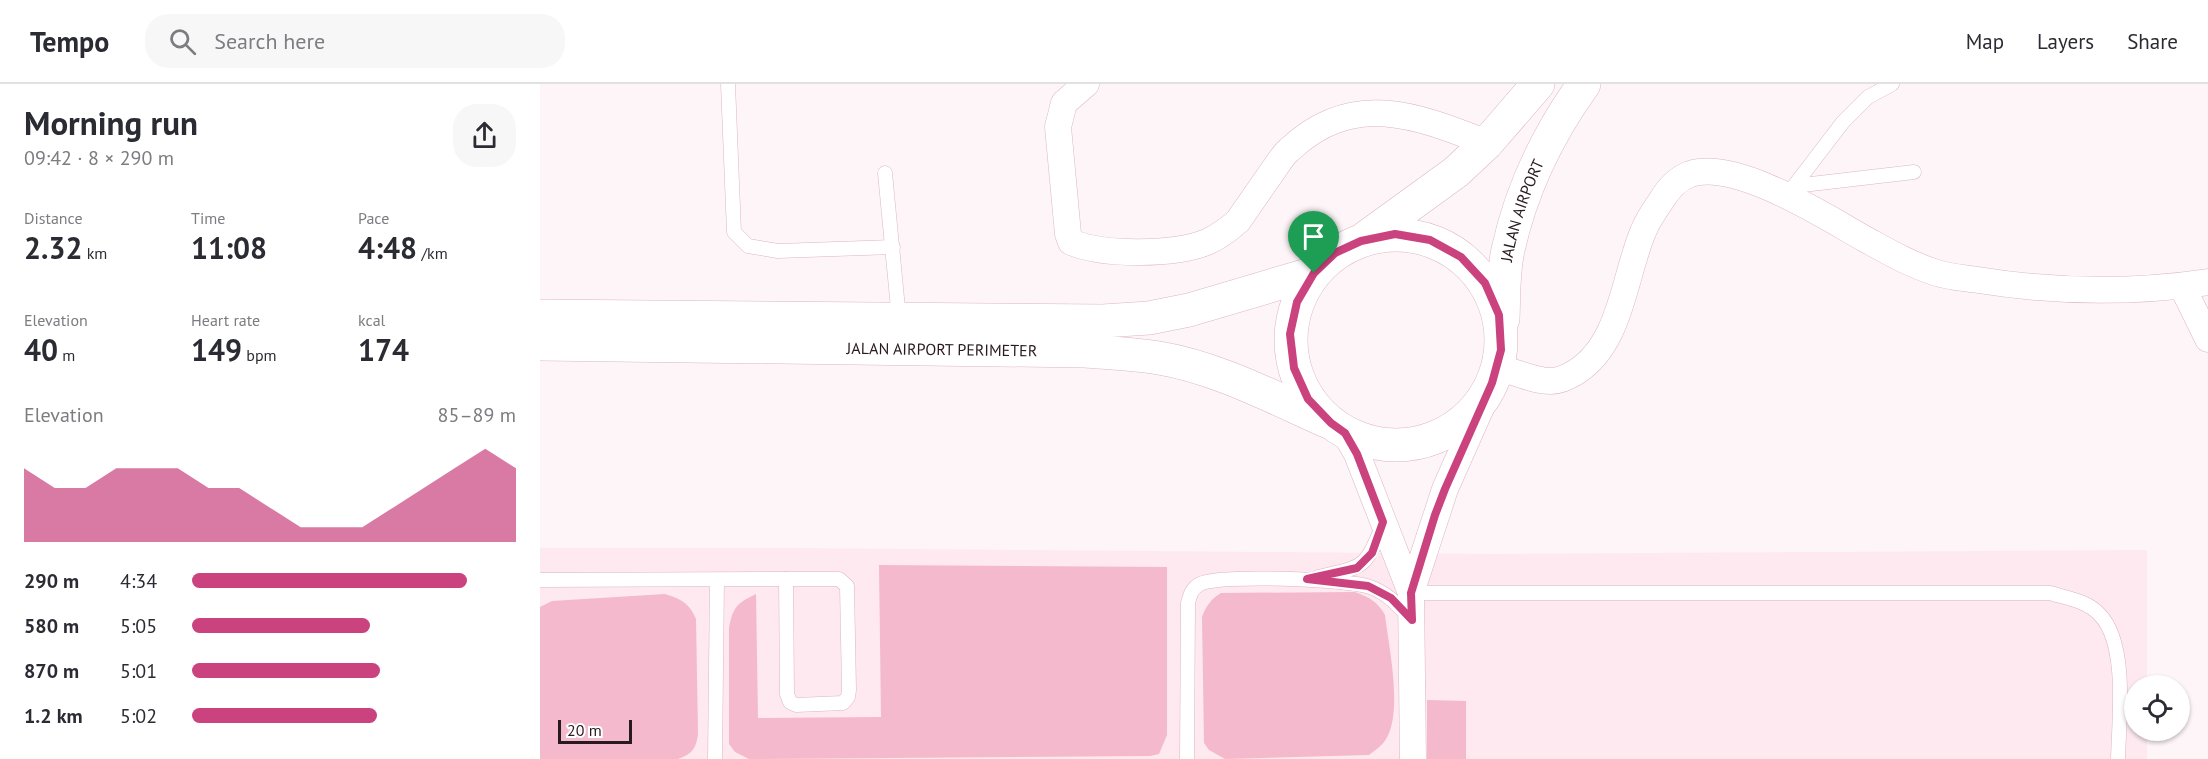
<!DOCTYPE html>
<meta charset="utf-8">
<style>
:root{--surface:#fff;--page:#f7f7f7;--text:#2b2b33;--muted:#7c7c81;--line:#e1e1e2;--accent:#ca427e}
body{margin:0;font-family:"PT Sans",sans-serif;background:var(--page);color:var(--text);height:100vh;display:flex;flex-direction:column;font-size:22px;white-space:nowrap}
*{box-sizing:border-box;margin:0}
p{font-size:20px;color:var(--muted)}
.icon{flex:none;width:33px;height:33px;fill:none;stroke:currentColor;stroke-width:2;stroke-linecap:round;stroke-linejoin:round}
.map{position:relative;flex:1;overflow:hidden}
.side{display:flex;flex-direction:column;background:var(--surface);width:540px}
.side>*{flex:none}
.buttons{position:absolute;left:1584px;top:591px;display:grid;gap:12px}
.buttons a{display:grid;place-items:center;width:66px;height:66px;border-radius:50%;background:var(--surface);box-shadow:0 2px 4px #0004;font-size:30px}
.scale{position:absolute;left:18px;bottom:15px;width:74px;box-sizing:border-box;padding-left:6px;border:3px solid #281a1f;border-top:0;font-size:16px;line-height:21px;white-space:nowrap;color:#281a1f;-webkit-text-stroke:4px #fff;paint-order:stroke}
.pin{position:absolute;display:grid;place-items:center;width:51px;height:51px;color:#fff;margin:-62px -26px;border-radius:50% 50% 50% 0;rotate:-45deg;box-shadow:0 0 6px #0007}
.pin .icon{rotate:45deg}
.round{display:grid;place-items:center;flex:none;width:63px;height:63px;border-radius:24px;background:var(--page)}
.overview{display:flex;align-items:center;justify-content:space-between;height:102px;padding:0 24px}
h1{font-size:33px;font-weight:700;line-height:45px}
.stats{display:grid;grid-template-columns:repeat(3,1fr);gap:9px;height:102px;padding:6px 24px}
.stats div{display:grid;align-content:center}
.stats b{font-size:30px;font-weight:700}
.stats small{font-size:16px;font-weight:400}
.stats p{font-size:16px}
.chart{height:168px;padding:12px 24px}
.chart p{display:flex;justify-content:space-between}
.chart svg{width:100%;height:108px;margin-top:6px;fill:var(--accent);opacity:.7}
ul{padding:0 24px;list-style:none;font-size:20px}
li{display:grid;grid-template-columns:96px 72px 1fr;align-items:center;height:45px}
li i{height:15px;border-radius:8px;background:var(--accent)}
header{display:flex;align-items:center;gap:36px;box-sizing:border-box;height:84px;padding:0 30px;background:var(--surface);border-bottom:2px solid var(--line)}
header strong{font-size:28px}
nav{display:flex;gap:33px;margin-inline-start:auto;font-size:21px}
.search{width:420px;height:54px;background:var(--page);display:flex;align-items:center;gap:15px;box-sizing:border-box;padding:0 21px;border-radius:24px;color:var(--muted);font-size:22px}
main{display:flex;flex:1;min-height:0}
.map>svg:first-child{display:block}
.built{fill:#fde9ef}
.green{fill:#f4b9cc}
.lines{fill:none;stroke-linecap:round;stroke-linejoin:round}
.service-casing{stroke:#dcb6c2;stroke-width:15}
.minor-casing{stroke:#dcb6c2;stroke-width:27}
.secondary-casing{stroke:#dcb6c2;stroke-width:34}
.service{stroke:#fff;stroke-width:14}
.minor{stroke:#fff;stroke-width:26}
.secondary{stroke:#fff;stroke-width:33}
.route-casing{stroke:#fff;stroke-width:12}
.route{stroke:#ca427e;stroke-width:8}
.labels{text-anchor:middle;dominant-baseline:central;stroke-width:4.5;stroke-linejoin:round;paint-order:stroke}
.street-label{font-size:16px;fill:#281a1f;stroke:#fff}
</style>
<header>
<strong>Tempo</strong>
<div class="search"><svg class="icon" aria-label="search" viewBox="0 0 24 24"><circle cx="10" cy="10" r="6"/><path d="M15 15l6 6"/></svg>Search here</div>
<nav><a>Map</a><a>Layers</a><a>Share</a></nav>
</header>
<main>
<section class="side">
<div class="overview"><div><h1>Morning run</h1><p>09:42 · 8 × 290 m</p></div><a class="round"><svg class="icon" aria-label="share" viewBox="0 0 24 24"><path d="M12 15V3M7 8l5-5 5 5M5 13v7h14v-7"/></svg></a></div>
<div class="stats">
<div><p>Distance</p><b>2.32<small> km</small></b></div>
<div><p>Time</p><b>11:08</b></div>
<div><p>Pace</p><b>4:48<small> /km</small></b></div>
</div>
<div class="stats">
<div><p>Elevation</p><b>40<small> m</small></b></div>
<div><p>Heart rate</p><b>149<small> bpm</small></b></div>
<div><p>kcal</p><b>174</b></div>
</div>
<div class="chart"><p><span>Elevation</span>85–89 m</p>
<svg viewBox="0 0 160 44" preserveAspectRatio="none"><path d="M0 44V14L10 22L20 22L30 14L40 14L50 14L60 22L70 22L80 30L90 38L100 38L110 38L120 30L130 22L140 14L150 6L160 14V44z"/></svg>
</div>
<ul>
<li><b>290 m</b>4:34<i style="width:85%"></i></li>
<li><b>580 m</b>5:05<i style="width:55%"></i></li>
<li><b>870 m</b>5:01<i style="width:58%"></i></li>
<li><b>1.2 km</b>5:02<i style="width:57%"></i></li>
</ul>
</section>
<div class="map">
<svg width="1668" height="675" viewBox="0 0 1668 675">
<rect width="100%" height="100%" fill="#fef5f8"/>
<polygon class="built" points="0,464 250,464 954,470 1607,466 1607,601 1594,602 1594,646 1607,647 1607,675 0,675"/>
<g class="green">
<path d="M339 481 627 483V651L619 670 610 672 209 675 195 668 189 660V544C193 523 197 519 216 510L218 634 341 633Z"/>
<path d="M815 508C829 513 838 518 845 531 849 564 863 628 846 655 842 662 834 667 829 671L685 675 669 666 664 659 662 533C666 522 671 515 681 509Z"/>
<path d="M125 510C141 515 149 519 156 535L158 650C156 665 152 670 138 675H0V523L12 517Z"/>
<polygon points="887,616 926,617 926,675 887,675"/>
</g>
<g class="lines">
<defs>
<g id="service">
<polyline points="188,0 194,148 208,162 238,167 353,163"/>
<polyline points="345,89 359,235"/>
<polyline points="1254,102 1374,88"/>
<polyline points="1245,111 1254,102 1303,38 1328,13 1352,0"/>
<path d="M778 493C825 482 824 486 843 441"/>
<polygon points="246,495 299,495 307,502 309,606 308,613 303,619 256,621 250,618 247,610"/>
<polyline points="0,496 246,495"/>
<path d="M871 509H1510C1527 514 1548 517 1560 531 1588 560 1579 636 1578 675"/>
<polyline points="175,675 177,496"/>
<path d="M647 675 648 519C650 511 652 504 660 500 680 490 807 495 830 503 847 509 858 521 870 534"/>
</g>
<g id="minor">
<path d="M546 0 524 19 518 43 528 150 531 158C563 172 635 171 667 158 678 153 689 145 698 137 709 121 721 104 732 88 738 80 742 72 749 66 812 6 876 31 947 59"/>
<polyline points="1642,202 1668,255"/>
<path d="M958 283C975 288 994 297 1011 297 1020 297 1028 293 1036 288 1081 260 1084 193 1103 148 1107 137 1114 127 1121 117 1128 105 1137 95 1150 90 1196 75 1284 132 1325 155 1347 167 1369 180 1394 188 1407 193 1424 194 1438 196 1513 208 1593 209 1668 198"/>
<polyline points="805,349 817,370 871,509"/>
<polyline points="873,675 871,509 905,405 952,299"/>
</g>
<g id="secondary">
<circle cx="856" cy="256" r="105"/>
<polyline points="825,154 916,88 947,59 998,0"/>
<polyline points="0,232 563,237 609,234 649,226 774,189"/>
<path id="s1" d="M963 235C964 213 963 188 968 166 981 106 1008 50 1044 0"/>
<path id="s2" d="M0 260 545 267C570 269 595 270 619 274 679 284 736 315 791 339"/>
</g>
</defs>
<use href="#service" class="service-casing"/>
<use href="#minor" class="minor-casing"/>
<use href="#secondary" class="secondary-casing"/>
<use href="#service" class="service"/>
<use href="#minor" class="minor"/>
<use href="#secondary" class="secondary"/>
</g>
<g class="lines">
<defs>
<polygon id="route" points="855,150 890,156 921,173 945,199 959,231 961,266 952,299 905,405 895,431 871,509 872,536 851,514 828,502 767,495 817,484 832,469 843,438 817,370 805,349 791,339 768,315 754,284 750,250 757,218 774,189 795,169 821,157"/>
</defs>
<use href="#route" class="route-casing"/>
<use href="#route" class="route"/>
</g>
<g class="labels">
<g class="street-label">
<text stroke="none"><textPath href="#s1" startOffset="111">JALAN AIRPORT</textPath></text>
<text stroke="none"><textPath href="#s2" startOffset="402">JALAN AIRPORT PERIMETER</textPath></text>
</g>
</g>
</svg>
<div class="buttons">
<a><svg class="icon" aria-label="locate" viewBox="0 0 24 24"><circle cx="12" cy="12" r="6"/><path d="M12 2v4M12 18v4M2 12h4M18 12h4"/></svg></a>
</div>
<div class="scale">20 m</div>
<div class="pin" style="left:774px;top:189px;background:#1e9e55"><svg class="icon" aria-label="arrive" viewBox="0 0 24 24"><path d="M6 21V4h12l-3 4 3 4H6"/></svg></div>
</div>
</main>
